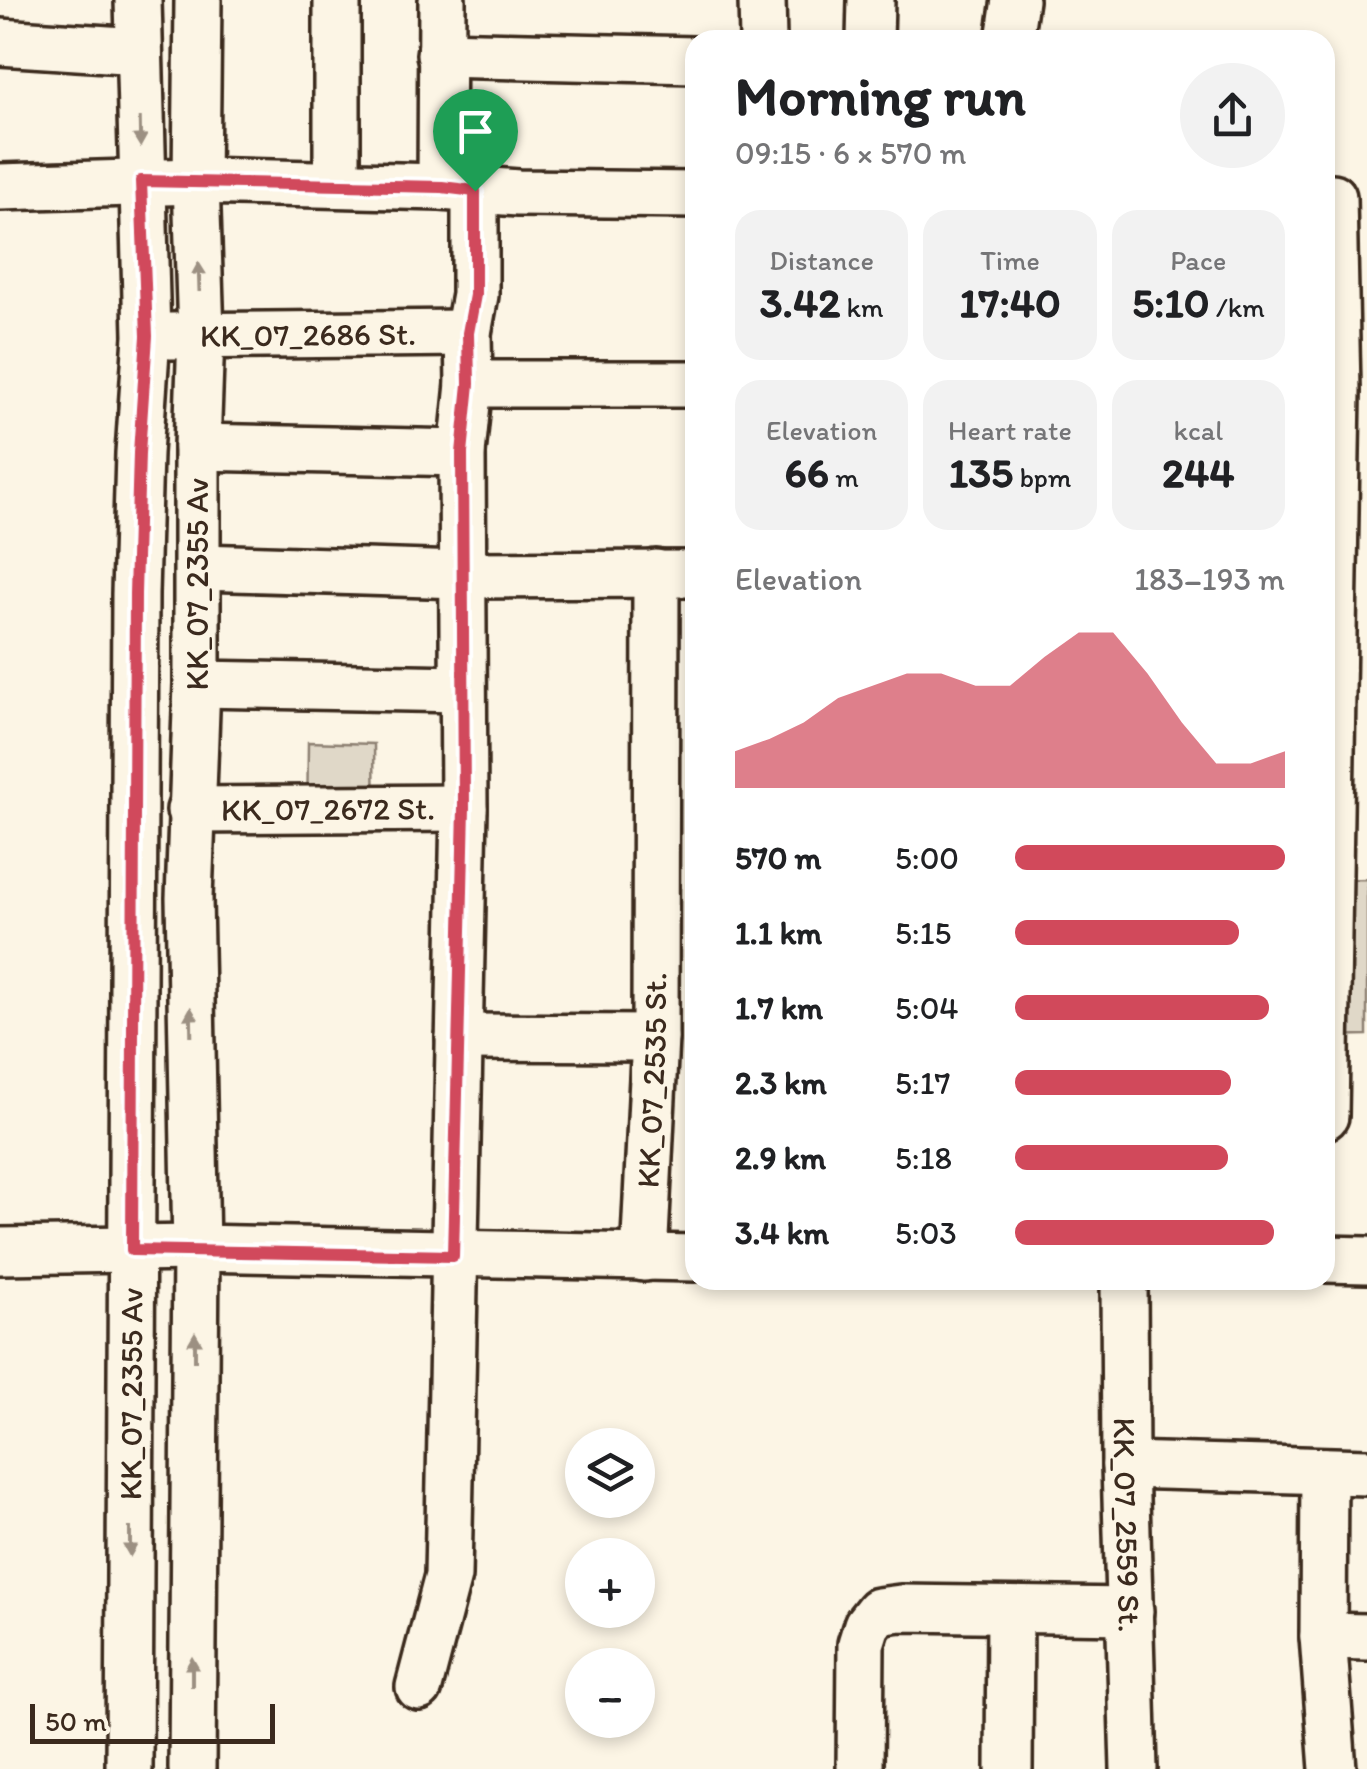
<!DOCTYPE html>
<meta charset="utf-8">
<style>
:root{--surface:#fff;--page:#f2f2f2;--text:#202124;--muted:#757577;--accent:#d1495b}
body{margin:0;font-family:Itim,sans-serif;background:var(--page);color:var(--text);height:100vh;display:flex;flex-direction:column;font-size:38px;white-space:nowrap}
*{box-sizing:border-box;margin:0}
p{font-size:32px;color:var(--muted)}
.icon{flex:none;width:55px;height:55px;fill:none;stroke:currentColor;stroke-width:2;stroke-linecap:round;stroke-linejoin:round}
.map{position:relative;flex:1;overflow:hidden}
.sheet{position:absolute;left:685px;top:30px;width:650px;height:1260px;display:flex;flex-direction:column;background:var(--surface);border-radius:30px;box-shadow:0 5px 15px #0003}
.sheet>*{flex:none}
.tools{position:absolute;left:565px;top:1428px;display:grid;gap:20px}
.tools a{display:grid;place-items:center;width:90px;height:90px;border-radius:50%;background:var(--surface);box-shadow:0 5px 15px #0003;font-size:50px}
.scale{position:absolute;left:30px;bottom:25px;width:245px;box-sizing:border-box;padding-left:10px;border:5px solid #3b2a1e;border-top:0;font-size:28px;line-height:35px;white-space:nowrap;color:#3b2a1e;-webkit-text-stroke:8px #fcf5e5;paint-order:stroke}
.pin{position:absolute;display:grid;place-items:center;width:85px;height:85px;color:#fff;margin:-102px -42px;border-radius:50% 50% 50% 0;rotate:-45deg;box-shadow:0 0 10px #0007}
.pin .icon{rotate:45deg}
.round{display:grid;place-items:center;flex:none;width:105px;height:105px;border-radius:52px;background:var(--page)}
.summary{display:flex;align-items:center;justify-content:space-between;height:170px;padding:0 50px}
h1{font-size:55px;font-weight:700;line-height:75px}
.metrics{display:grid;grid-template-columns:repeat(3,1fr);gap:15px;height:170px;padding:10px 50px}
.metrics div{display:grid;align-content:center;border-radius:25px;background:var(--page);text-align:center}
.metrics b{font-size:42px;font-weight:700}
.metrics small{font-size:28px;font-weight:400}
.metrics p{font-size:28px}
.chart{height:280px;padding:20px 50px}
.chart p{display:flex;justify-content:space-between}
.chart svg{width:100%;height:180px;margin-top:10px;fill:var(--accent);opacity:.7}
ul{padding:0 50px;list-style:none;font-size:32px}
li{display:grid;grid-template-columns:160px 120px 1fr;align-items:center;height:75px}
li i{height:25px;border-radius:12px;background:var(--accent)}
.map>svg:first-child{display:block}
.green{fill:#e0d8c8;stroke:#8e8173;stroke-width:2.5}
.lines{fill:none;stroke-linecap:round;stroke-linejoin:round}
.minor-casing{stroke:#3b2a1e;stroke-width:52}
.minor{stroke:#fcf5e5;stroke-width:45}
.oneway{fill:#9c9082}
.route-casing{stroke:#fff;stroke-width:20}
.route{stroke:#d1495b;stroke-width:12}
.labels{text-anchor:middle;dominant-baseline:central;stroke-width:8;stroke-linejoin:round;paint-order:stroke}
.street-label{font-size:32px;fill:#3b2a1e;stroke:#fcf5e5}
</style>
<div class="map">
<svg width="1367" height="1769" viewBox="0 0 1367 1769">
<rect width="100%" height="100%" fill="#fcf5e5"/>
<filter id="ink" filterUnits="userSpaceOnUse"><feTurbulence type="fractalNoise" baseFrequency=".01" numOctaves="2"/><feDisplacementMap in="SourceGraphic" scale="20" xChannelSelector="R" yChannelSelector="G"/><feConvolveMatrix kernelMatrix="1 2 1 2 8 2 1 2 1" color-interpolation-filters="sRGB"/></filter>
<g filter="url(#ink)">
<g class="green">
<polygon points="308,742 374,744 375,832 307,831"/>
<polygon points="1367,879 1367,1035 1326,1036 1331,880"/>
</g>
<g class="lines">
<defs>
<g id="minor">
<polyline points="762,0 763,40"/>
<polyline points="870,40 871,0"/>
<polyline points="1009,40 1015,0"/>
<polyline points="0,42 139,51"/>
<polyline points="440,54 695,60"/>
<polyline points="337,184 337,0"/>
<polyline points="0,187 196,181 441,187 518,193 695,195"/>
<polyline points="441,187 442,0"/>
<path id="s1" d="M170 336 468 333"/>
<polyline points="469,384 695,384"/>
<polyline points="197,447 462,453"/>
<polyline points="198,567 462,575 695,574"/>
<polyline points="197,684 462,689"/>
<path id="s2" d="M190 810 464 808"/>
<polyline points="459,1037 655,1038"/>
<polyline points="1325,1116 1337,391 1333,197"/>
<polyline points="0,1251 196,1248 695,1258"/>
<path id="s3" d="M644 1258 655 1038 656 573"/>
<polyline points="1325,1259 1367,1260"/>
<path id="s4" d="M1124 1280 1125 1465 1134 1769"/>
<polyline points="1125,1465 1367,1472"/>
<polyline points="1324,1471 1323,1636 1333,1769"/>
<polyline points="1323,1636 1367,1637"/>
<polyline points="419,1687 448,1576 464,808 462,453 469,384 468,333 475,295 475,191"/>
<path id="s5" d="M129 1769 135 594 139 453 147 336 138 0"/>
<path id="s6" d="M192 1769 196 1248 189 898 197 684V447L201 335 196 181 198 0"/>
<polyline points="860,1769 861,1644 867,1625 878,1611 901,1608 1130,1611"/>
<polyline points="1009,1769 1010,1611"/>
</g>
</defs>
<use href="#minor" class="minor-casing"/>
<use href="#minor" class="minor"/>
</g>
<defs><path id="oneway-solid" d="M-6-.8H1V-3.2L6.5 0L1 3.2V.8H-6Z" transform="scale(2.5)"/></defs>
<g class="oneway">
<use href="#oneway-solid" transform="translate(140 132) rotate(89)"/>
<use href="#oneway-solid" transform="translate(199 277) rotate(-92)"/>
<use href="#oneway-solid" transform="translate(191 1022) rotate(-91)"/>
<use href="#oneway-solid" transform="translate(195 1347) rotate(-90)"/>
<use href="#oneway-solid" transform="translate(130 1542) rotate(90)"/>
<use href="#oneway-solid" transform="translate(192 1672) rotate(-90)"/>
</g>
</g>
<g class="lines" filter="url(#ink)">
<defs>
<polygon id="route" points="141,181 442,187 475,191 475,295 468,333 469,384 462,453 464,808 453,1256 132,1250 135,594 139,453 147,336"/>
</defs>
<use href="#route" class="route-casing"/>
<use href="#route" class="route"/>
</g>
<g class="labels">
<g class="street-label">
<text stroke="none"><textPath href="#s1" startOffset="138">KK_07_2686 St.</textPath></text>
<text stroke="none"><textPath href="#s6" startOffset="1185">KK_07_2355 Av</textPath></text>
<text stroke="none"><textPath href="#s2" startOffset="138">KK_07_2672 St.</textPath></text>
<text stroke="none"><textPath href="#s3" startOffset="178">KK_07_2535 St.</textPath></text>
<text stroke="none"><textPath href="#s5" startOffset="375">KK_07_2355 Av</textPath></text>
<text stroke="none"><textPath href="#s4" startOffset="245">KK_07_2559 St.</textPath></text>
</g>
</g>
</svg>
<div class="tools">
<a><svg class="icon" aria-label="layers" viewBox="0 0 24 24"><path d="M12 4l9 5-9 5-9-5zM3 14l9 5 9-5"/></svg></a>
<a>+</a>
<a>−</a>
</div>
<div class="scale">50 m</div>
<div class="pin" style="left:475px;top:191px;background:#1e9e55"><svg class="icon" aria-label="arrive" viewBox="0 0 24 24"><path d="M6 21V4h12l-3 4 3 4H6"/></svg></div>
<section class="sheet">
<div class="summary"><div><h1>Morning run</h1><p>09:15 · 6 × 570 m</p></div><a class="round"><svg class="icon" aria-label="share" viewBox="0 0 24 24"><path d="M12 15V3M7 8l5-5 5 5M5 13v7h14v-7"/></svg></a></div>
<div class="metrics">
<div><p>Distance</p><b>3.42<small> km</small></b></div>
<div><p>Time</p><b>17:40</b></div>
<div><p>Pace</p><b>5:10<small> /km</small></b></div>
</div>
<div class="metrics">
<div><p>Elevation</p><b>66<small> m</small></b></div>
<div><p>Heart rate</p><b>135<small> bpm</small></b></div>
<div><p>kcal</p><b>244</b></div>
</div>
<div class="chart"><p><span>Elevation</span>183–193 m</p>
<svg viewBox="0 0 160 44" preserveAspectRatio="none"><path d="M0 44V35L10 32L20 28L30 22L40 19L50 16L60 16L70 19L80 19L90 12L100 6L110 6L120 16L130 28L140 38L150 38L160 35V44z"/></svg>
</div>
<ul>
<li><b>570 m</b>5:00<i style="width:100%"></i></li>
<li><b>1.1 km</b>5:15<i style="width:83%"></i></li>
<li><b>1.7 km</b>5:04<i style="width:94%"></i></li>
<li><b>2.3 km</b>5:17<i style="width:80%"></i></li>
<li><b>2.9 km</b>5:18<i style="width:79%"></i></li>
<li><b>3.4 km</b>5:03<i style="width:96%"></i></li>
</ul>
</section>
</div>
